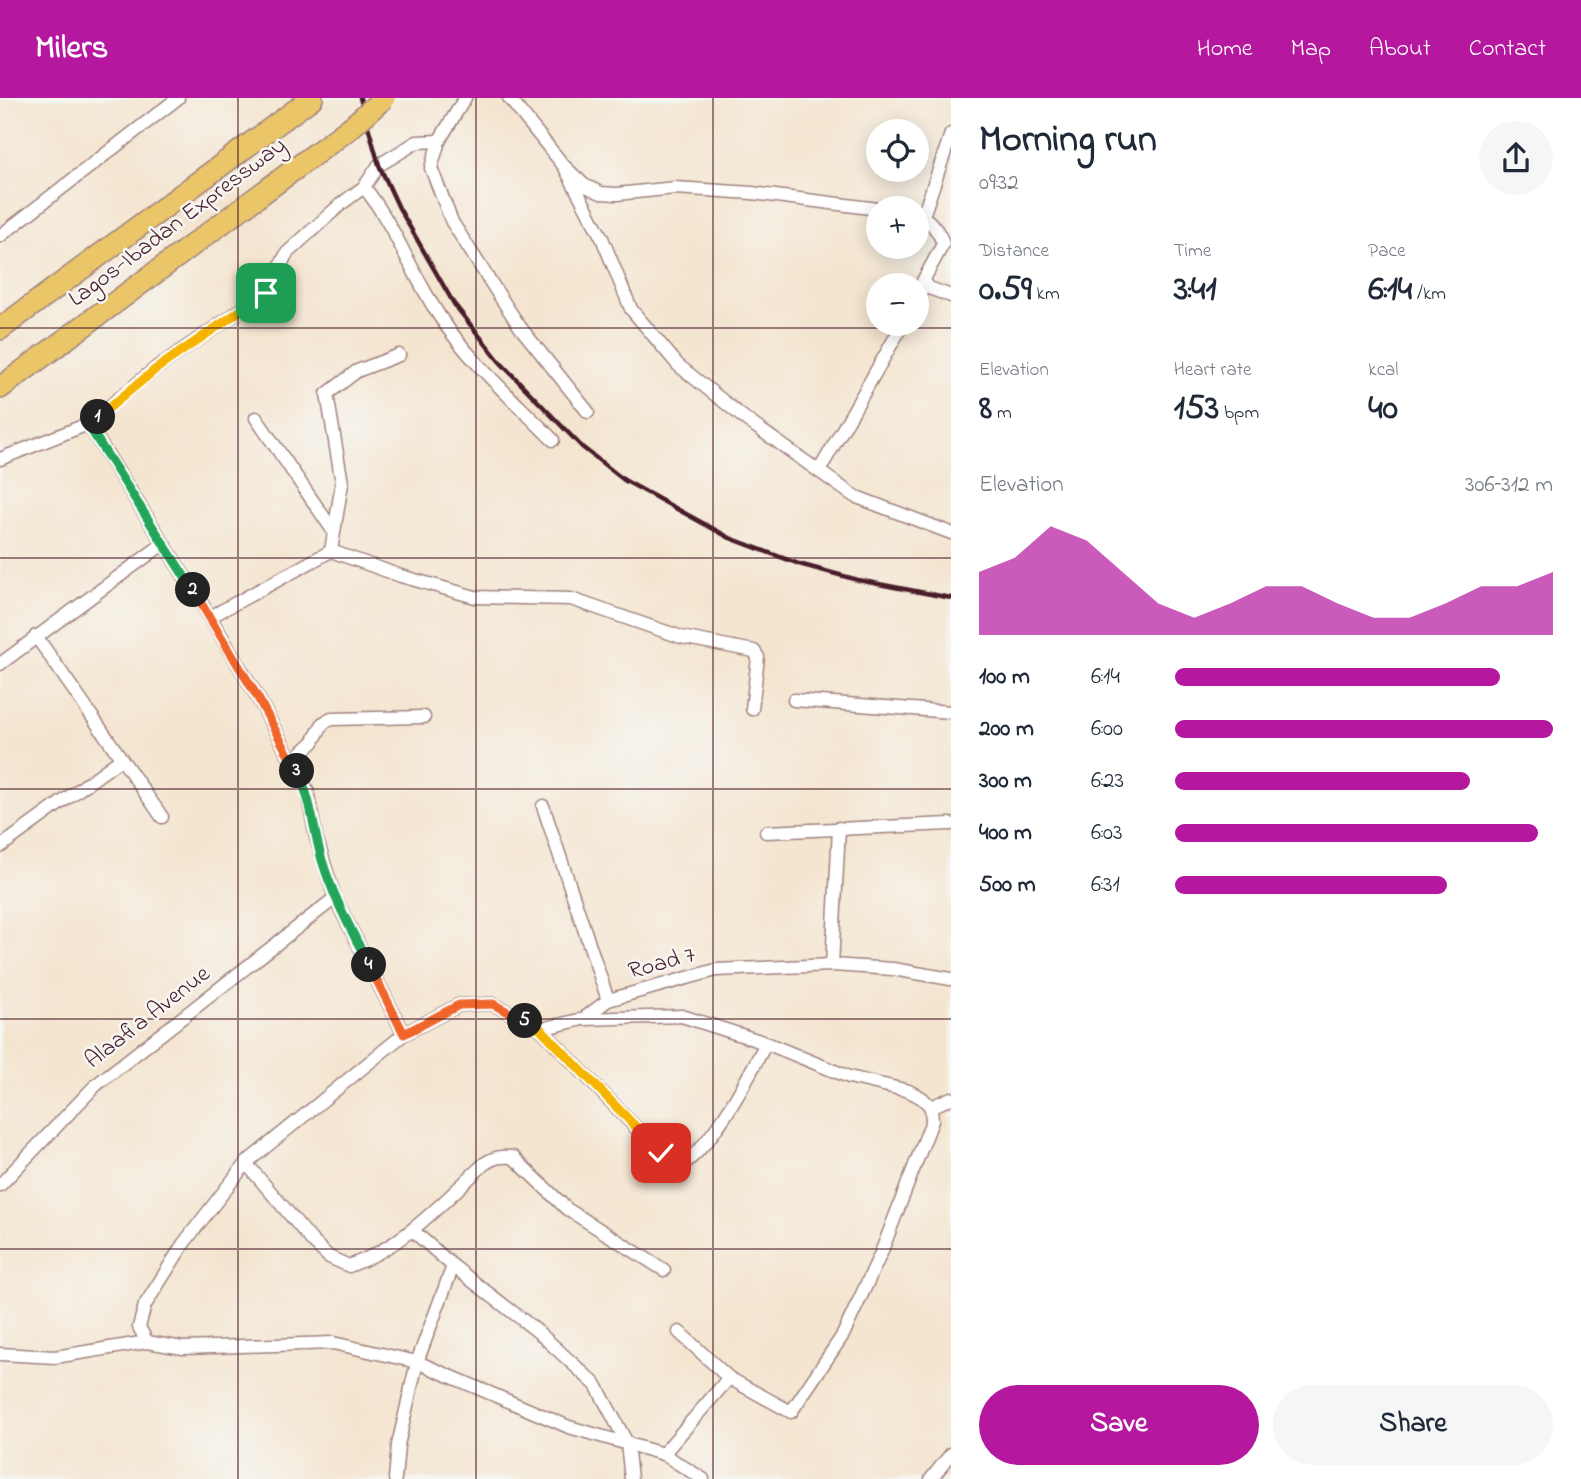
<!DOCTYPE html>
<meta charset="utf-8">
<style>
:root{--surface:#fff;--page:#f6f6f7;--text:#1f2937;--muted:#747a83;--accent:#b5179e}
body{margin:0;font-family:"Indie Flower",sans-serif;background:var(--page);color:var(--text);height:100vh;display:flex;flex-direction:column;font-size:26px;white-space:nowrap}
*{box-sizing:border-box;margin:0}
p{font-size:23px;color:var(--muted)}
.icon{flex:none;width:38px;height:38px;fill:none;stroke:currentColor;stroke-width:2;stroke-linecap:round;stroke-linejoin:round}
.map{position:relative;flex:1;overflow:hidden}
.side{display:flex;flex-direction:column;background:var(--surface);width:630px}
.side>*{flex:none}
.buttons{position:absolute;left:866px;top:21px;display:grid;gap:14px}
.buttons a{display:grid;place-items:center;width:63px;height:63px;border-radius:50%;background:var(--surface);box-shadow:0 4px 18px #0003;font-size:35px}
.pin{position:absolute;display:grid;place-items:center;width:60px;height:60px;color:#fff;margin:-30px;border-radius:14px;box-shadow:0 4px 10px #0006}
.km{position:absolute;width:35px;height:35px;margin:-18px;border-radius:50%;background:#222;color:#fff;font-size:19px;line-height:35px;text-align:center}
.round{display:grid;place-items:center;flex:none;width:74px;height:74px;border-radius:37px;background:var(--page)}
.overview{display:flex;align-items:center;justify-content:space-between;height:119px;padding:0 28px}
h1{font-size:38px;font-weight:800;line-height:52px}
.stats{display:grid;grid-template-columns:repeat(3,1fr);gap:10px;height:119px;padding:7px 28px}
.stats div{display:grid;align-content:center}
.stats b{font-size:35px;font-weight:800}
.stats small{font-size:19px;font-weight:400}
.stats p{font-size:19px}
.chart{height:196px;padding:14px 28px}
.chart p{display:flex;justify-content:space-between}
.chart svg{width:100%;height:126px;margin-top:7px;fill:var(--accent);opacity:.7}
.button{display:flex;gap:14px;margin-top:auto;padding:14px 28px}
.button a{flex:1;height:80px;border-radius:42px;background:var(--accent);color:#fff;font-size:28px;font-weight:800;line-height:80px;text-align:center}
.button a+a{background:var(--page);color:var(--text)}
ul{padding:0 28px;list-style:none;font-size:23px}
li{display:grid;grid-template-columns:112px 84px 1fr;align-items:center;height:52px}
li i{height:18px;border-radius:9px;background:var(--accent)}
header{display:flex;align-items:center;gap:42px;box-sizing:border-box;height:98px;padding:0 35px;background:var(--accent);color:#fff}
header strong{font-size:33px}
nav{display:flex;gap:38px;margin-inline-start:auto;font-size:24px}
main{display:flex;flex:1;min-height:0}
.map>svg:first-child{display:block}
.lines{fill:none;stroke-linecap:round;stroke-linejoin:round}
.minor-casing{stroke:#9f827e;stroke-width:15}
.motorway-casing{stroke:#9f827e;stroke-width:24}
.minor{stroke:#fff;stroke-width:12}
.motorway{stroke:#eac669;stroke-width:21}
.rail{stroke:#4a1f2b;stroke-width:4.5}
.motorway-bridge-casing{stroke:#9f827e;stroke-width:24;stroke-linecap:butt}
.motorway-bridge{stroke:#eac669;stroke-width:21}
.split-1-casing{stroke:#fff;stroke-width:14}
.split-2-casing{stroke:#fff;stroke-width:14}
.split-3-casing{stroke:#fff;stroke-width:14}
.split-4-casing{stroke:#fff;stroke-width:14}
.split-5-casing{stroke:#fff;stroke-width:14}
.split-6-casing{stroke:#fff;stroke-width:14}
.split-1{stroke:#f5b400;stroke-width:9}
.split-2{stroke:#22a559;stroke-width:9}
.split-3{stroke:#f0652b;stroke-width:9}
.split-4{stroke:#22a559;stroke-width:9}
.split-5{stroke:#f0652b;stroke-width:9}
.split-6{stroke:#f5b400;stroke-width:9}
.grid{fill:none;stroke:#4a1f2b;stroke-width:2;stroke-opacity:0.55}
.labels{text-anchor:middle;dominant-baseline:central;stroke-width:5;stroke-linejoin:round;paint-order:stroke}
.street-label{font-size:24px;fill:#4a1f2b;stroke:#f6f6f2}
</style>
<header>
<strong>Milers</strong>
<nav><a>Home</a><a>Map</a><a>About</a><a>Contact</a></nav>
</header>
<main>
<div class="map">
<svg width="951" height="1381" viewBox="0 0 951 1381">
<rect width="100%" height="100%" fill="#f6f6f2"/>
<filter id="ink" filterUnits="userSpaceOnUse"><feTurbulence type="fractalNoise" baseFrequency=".0143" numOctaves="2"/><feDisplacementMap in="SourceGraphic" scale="14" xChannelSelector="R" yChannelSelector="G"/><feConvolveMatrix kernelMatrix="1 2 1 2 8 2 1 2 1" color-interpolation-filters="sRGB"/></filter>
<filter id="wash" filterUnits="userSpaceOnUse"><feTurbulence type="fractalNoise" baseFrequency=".00686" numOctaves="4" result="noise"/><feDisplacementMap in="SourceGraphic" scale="28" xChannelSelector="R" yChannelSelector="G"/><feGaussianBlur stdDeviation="1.57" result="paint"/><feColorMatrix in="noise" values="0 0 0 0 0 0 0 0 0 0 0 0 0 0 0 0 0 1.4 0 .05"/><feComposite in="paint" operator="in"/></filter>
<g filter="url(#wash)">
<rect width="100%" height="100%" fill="#f4e5d0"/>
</g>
<g filter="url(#ink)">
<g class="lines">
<defs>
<g id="minor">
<polyline points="465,0 439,43 431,70 452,124 497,194 520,229 588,314"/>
<polyline points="509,0 564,68 584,87 601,95 617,96 675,90 752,95 878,111"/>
<polyline points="564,68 602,140 631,211 678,267 748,323 854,398 951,435"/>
<path d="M364 89C396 129 412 177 440 219 471 265 514 302 553 342"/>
<path d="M917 117C929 119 940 135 943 146L923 183 929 190 951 198"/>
<polyline points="923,118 951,36"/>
<polyline points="0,138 178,0"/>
<polyline points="917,201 926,186"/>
<polyline points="256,320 334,434"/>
<polyline points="88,326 210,519 258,600 307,692 316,739 335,800 404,936"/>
<polyline points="0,361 88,326 156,270 266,195 287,155 341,106 364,89 379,67 417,44 439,43"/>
<polyline points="819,373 903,226"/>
<polyline points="331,453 342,385 327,296 357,273 399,257"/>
<polyline points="210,519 331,453 401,478 475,499 571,501 681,539 754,553 758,559 752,611"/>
<polyline points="36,538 162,719"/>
<polyline points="0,566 163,446"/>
<polyline points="794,602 951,614"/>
<polyline points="292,663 313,644 323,625 331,621 424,619"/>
<polyline points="543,708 608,902"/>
<polyline points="766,734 951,726"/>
<polyline points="0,749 121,661"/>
<polyline points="832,867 839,730"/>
<polyline points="584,921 682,918 766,945 849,979 909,993 922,1000 931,1009 932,1023 881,1155 843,1237 791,1314 729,1280 679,1234"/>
<path d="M541 931 642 1036 672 1065 681 1068C716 1043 746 983 766 945"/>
<polyline points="931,1009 951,1000"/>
<path d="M246 1065 313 1144 329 1159 349 1168C403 1149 443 1104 484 1066 494 1059 501 1058 513 1059L567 1111 664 1172"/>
<polyline points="0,1087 96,987 335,800"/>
<polyline points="412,1132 453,1168 537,1233 596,1287 627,1345 631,1381"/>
<polyline points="147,1244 139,1229 145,1207 184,1145 246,1065 404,936 459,907 493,906 541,931 583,921 608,902 716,872 832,867 893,871 951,881"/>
<polyline points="0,1256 55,1259 147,1244 183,1250 333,1245 417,1264 569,1329 663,1356 703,1381"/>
<polyline points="663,1356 729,1280"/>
<polyline points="395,1381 398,1347 417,1264 453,1168"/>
<polyline points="931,1381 951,1356"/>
</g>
<g id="motorway">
<polyline points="0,231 312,0"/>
<polyline points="0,290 350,30"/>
</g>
</defs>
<use href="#minor" class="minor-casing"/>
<use href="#motorway" class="motorway-casing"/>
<use href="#minor" class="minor"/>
<use href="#motorway" class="motorway"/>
<polyline class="rail" points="360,0 379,67 399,110 454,206 500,264 582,349 624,382 730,440 799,466 858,482 951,500"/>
<defs>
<polyline id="motorway-bridge" points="350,30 384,0"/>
</defs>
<use href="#motorway-bridge" class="motorway-bridge-casing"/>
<use href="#motorway-bridge" class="motorway-bridge"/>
</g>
</g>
<g class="lines" filter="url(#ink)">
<defs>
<polyline id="split-1" points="98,319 156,271 266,195"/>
<polyline id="split-2" points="98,319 88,327 193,492"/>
<polyline id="split-3" points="193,492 258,600 297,673"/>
<path id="split-4" d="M297 673C312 701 313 732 322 762 333 799 352 833 369 867"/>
<polyline id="split-5" points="369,867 404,936 459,907 493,906 525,923"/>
<polyline id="split-6" points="525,923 541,931 661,1055"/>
</defs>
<use href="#split-1" class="split-1-casing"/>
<use href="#split-2" class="split-2-casing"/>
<use href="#split-3" class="split-3-casing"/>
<use href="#split-4" class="split-4-casing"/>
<use href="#split-5" class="split-5-casing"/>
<use href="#split-6" class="split-6-casing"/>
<use href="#split-1" class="split-1"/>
<use href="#split-2" class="split-2"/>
<use href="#split-3" class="split-3"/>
<use href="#split-4" class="split-4"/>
<use href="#split-5" class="split-5"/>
<use href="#split-6" class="split-6"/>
</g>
<path class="grid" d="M238 0V1381M476 0V1381M713 0V1381M0 230H951M0 460H951M0 691H951M0 921H951M0 1151H951"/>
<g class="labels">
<g class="street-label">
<text transform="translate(178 125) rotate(-37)">Lagos-Ibadan Expressway</text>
<text transform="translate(662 866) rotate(-15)">Road 7</text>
<text transform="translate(148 920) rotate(-38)">Alaafia Avenue</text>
</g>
</g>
</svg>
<div class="buttons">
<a><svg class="icon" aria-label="locate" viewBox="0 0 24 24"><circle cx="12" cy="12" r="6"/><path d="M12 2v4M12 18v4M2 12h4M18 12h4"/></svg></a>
<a>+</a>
<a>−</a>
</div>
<div class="pin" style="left:266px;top:195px;background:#1e9e55"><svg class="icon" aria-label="arrive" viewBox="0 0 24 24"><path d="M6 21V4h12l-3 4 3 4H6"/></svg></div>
<div class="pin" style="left:661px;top:1055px;background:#d93025"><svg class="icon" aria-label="check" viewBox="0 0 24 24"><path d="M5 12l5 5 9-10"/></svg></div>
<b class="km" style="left:98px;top:319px">1</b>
<b class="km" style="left:193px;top:492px">2</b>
<b class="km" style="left:297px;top:673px">3</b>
<b class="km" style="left:369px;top:867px">4</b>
<b class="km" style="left:525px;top:923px">5</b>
</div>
<section class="side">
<div class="overview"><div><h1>Morning run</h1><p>09:32</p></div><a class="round"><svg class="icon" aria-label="share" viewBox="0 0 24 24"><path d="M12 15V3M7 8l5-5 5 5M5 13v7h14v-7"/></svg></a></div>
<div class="stats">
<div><p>Distance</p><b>0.59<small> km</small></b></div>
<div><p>Time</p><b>3:41</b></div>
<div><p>Pace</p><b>6:14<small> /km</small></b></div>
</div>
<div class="stats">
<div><p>Elevation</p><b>8<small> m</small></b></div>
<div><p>Heart rate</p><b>153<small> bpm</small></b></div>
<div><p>kcal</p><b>40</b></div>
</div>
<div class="chart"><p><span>Elevation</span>306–312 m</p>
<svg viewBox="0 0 160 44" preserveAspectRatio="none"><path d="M0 44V22L10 17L20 6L30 11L40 22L50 33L60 38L70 33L80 27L90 27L100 33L110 38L120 38L130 33L140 27L150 27L160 22V44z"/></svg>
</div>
<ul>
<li><b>100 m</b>6:14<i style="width:86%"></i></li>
<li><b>200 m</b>6:00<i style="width:100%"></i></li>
<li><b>300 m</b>6:23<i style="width:78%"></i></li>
<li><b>400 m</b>6:03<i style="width:96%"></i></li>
<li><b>500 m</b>6:31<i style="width:72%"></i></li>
</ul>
<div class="button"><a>Save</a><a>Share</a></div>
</section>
</main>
